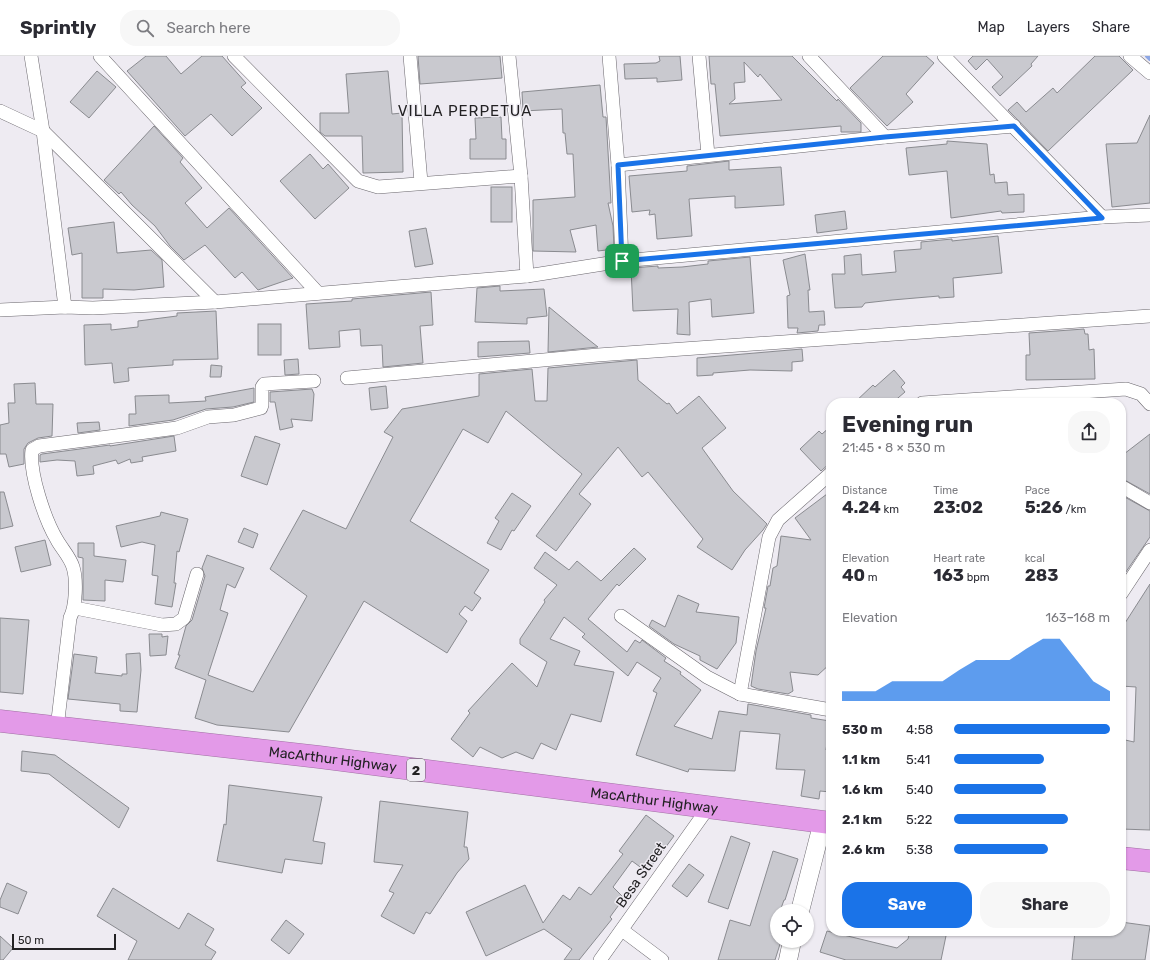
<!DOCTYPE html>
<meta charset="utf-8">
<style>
:root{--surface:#fff;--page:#f7f7f7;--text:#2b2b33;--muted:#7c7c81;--line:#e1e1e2;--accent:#1a73e8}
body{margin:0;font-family:Rubik,sans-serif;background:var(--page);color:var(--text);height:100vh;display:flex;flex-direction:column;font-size:15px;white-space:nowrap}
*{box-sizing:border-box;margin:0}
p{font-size:13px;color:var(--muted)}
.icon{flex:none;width:22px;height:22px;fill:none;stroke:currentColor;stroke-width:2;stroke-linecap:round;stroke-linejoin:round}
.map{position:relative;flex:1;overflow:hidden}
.panel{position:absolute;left:826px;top:342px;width:300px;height:538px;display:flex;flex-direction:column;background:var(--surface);border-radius:16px;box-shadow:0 1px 3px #0004}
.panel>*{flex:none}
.fabs{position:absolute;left:770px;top:848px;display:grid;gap:8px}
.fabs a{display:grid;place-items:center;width:44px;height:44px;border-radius:50%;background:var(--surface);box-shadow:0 1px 3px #0004;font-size:20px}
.scale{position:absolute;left:12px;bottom:10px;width:104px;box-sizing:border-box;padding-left:4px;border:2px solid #232224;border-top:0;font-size:11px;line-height:14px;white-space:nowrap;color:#232224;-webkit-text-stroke:3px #eeebf2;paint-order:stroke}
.pin{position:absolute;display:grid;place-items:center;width:34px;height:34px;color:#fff;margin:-17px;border-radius:8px;box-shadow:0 2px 6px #0006}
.round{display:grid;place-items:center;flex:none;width:42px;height:42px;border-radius:16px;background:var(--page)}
.summary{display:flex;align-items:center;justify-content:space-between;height:68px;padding:0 16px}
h1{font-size:22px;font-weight:700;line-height:30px}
.stats{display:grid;grid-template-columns:repeat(3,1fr);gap:6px;height:68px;padding:4px 16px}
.stats div{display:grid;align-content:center}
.stats b{font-size:17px;font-weight:700}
.stats small{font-size:11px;font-weight:400}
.stats p{font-size:11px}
.chart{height:112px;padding:8px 16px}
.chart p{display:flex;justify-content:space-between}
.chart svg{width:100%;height:72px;margin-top:4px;fill:var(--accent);opacity:.7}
.button{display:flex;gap:8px;margin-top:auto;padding:8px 16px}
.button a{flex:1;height:46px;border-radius:16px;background:var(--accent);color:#fff;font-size:16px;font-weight:700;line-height:46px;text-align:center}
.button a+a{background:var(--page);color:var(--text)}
ul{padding:0 16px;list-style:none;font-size:13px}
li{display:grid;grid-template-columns:64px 48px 1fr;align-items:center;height:30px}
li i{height:10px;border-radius:5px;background:var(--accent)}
header{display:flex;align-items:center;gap:24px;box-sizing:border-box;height:56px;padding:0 20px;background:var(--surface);border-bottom:1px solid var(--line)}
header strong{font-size:19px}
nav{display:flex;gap:22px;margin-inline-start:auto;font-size:14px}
.search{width:280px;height:36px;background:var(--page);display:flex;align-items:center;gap:10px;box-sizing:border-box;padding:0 14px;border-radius:16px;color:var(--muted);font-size:15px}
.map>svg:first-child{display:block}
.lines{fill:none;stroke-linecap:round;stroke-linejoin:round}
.stream{stroke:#8da7e5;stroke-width:4}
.building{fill:#c9c9cf;stroke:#8a8b90;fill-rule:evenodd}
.street-casing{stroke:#6a676d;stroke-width:14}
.secondary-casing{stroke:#6a676d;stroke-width:19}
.highway-casing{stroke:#a070a3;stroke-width:23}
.street{stroke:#fff;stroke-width:13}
.secondary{stroke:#fff;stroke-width:18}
.highway{stroke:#e39ae8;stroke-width:22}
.route-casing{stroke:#fff;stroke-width:8}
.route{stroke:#1a73e8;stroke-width:5}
.labels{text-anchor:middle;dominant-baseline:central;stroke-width:3;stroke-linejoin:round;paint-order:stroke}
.shield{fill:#eeebf2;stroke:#605e62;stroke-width:1}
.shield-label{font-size:13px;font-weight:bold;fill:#232224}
.street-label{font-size:14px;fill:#232224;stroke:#eeebf2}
.neighbourhood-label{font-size:15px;letter-spacing:1px;fill:#232224;stroke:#eeebf2}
</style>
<header>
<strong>Sprintly</strong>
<div class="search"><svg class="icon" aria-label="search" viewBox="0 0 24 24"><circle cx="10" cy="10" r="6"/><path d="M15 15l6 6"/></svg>Search here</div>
<nav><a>Map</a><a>Layers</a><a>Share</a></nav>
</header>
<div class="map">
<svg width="1150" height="904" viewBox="0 0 1150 904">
<rect width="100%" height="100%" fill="#eeebf2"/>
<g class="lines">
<polyline class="stream" points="1147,0 1150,3"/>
</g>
<g class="building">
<polygon points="146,0 166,0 181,18 202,0 222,0 246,27 241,31 262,52 232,80 211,58 185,80 127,15"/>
<polygon points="418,0 500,0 502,22 420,28"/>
<polygon points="659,0 680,0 682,24 657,26 657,22 625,23 624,8 656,7 660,5"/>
<path d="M709 0H792L837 45 838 43 861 67V76H841V70L720 80 715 28H711ZM744 6 758 21 760 18 782 44 729 48 735 43 734 27 745 26Z"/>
<polygon points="883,0 926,0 934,7 906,38 913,46 887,70 850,32"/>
<polygon points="973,0 1038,0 1031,8 1032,10 1000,40 992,31 1003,21 987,3 976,14 968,5"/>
<polygon points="1095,0 1119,0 1133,14 1048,95 1008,54 1017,46 1026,56 1053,32 1057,37"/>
<polygon points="97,15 116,31 89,62 70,46"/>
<polygon points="388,15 392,58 402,57 403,116 363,117 362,80 325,80 320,76 320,57 349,57 346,18"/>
<polygon points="600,29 603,61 606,61 611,147 608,147 613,170 614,193 598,195 596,169 570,174 576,196 533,195 533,144 575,141 573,98 567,98 565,77 563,77 562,53 523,55 522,36"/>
<polygon points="1150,59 1150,147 1112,151 1106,88 1137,87"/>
<polygon points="501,61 502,83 506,83 506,103 470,103 470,83 476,83 475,62"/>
<polygon points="154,70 183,102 180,106 202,132 185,147 207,172 229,152 293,222 258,234 242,216 235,222 205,189 184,204 170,190 155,170 132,149 121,136 119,138 104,124"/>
<polygon points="947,85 987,88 990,119 994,118 995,127 1007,126 1008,139 1024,138 1024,156 1002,157 1001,155 951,162 947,115 909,119 906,92 947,88"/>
<polygon points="310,98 323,113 328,108 349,132 315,163 280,125"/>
<polygon points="729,105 729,114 781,111 784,149 735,152 735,140 689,143 692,180 657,183 655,158 649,159 650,154 632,156 629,120 687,115 687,110"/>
<rect x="491" y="131" width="21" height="35"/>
<polygon points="845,155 847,173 817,177 815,159"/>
<polygon points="114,166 117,197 151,194 162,204 164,231 134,234 103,233 103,242 82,242 82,197 72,199 68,172"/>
<polygon points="426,172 433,208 415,211 409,175"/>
<polygon points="998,180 1002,217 953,222 954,241 939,242 939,240 892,244 865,247 862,251 835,252 832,218 845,218 844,200 861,198 862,219 896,216 894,195 921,193 921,186 952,183 952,185"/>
<polygon points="805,198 810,234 808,234 809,256 824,255 825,269 819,269 818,275 797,277 798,272 788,272 787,240 790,239 783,204"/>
<polygon points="750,201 754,257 712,261 711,243 689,246 690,279 677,278 678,253 633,255 631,212 658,210 658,212 682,211 708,208 708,205"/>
<polygon points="500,230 500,235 544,233 547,260 527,262 527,268 475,266 477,232"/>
<polygon points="431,236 433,269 420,270 423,307 383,311 382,289 361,290 360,273 339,275 340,291 309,293 306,248 352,245 352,243"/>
<polygon points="549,251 584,280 598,291 548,296"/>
<polygon points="216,255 218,303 173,304 173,309 128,312 129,325 114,327 112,307 85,309 84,269 111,268 111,274 138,271 138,265 177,260 177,257"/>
<rect x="258" y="268" width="23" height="31"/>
<polygon points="1084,273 1085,278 1088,278 1089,294 1094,293 1095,323 1026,324 1026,299 1030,299 1029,277"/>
<polygon points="529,285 530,297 478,301 478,286"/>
<polygon points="802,293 803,305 792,306 792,315 750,314 713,317 713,319 697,320 697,302"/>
<polygon points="298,303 299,318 285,319 284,304"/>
<polygon points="637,304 638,324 667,348 669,347 677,358 699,340 726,372 702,392 733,435 767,468 763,474 745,494 732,514 697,491 703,483 648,416 642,421 618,391 579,438 591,448 556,495 536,480 582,418 506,355 488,387 463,373 410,465 489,514 474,537 481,542 472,555 465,550 459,558 467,565 447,597 364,545 289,676 217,669 195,662 206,624 175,612 180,599 178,599 186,570 192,564 205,520 202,512 207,499 244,512 235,532 227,528 220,554 228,557 208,619 253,636 307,540 270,513 303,454 346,473 393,381 384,376 402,353 479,340 479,318 532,313 535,345 547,345 548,312"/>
<polygon points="211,309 222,310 221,321 210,321"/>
<polygon points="894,314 905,327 901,331 905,336 892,347 854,347 873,329 875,331"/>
<polygon points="35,327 36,348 53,348 52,380 38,382 28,387 24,393 24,408 9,411 6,398 0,398 0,369 9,367 8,347 15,347 14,328"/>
<polygon points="386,330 388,352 371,354 369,332"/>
<polygon points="254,332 254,346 233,351 206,353 173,364 129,370 129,358 136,358 135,340 169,339 169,347 206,345 205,341"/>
<polygon points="312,333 314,338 312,365 291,363 293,371 280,374 275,346 270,346 270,336"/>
<polygon points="99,366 100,374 78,377 77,367"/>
<polygon points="831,370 831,406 821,415 800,393 819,375 822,378"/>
<polygon points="1150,378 1150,438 1121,422 1121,403 1124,398"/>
<polygon points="174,380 176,395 142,401 143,405 131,407 130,403 118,408 116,404 93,410 94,418 77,420 75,405 57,404 40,406 40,399 42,398 110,389 110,390"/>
<polygon points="255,380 280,388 267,429 241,420"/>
<polygon points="831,435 831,607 818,619 790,616 793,635 788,638 758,633 751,630 756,595 766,552 764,552 768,530 770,530 773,512 777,510 781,480 811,484 795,462"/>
<polygon points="0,436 4,436 13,470 0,473"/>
<polygon points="512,437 531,450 514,475 512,474 501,494 487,487 499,465 495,462"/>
<polygon points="1121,439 1150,455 1150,481 1121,523"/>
<polygon points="161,456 188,463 179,496 177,495 174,527 176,527 172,551 155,548 158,520 152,519 155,489 142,486 121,491 116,470 160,460"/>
<polygon points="244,472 258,478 253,492 238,486"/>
<polygon points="45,484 51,509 21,516 15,491"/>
<polygon points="78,487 94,487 94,500 126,504 123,526 105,524 105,545 83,544 83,502 78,501"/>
<polygon points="634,492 646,503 619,530 617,528 588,563 627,596 635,584 640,587 642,584 666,602 664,605 681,616 680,618 701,634 674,670 712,683 719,655 747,659 748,648 811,659 811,662 830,665 826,694 831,695 831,736 820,735 819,743 801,740 805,714 776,713 780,678 740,675 735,715 689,713 688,716 636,699 657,637 653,635 661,622 637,606 628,620 582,581 585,578 564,561 550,583 580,595 574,609 614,616 601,666 571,658 556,694 541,687 533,703 516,696 502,702 480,691 473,701 451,683 470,657 468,655 512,607 537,631 547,606 520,588 520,583 545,546 544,544 557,529 534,512 545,496 569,514 577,505 601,525"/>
<polygon points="1150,528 1150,774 1121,773 1121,683 1134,686 1136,631 1121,630 1121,564 1125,567"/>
<polygon points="678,539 699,548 696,556 739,561 736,587 717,613 700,604 700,600 674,588 649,570 652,564 665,571"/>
<polygon points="0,562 29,564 23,638 0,636"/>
<polygon points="149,578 162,578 162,581 168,580 166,599 150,600"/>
<polygon points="140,597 141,614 137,656 120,655 120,648 68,643 74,598 97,601 95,617 122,620 122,618 127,618 126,598"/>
<polygon points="22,695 55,699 129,752 119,772 49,718 21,715"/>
<polygon points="229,729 322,741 313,785 325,787 322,808 285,803 282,817 217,805 224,768 226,769"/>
<polygon points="380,745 468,756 464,791 467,791 469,803 457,817 430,858 426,856 414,878 381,860 394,837 389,835 403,809 374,806"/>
<polygon points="646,759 674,780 647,816 632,805 613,831 624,842 610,861 612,863 579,904 564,904 572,893 544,873 486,900 466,856 525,829 543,867 563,839 570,844 579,831 591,839 623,798 619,795"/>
<polygon points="731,780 750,787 728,853 708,846"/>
<polygon points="773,795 798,803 785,844 784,844 780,855 777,855 777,863 772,878 777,879 777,885 781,885 775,904 718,904 730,864 750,870"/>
<polygon points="689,808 704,819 687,841 672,830"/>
<polygon points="7,827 27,836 18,858 0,851 0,844"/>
<polygon points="113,832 179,873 188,857 214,873 205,889 216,896 211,904 128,904 137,885 97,860"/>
<polygon points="286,864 304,878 289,898 271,884"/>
<polygon points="1121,866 1150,870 1145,904 1072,904 1075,875 1121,875"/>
<polygon points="827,875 897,892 908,883 910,875 947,875 941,904 846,904 820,896"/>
<polygon points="0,880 13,892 3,904 0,904"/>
</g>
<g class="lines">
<defs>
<g id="street">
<polyline points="31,0 43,75 65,251"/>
<polyline points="100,0 318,237"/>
<polyline points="234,0 358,125 378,131 521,120"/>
<polyline points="410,0 421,126"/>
<polyline points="509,0 521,120 527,220"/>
<polyline points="609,0 618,109 622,205"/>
<polyline points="699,0 708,99"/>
<polyline points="809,0 885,81"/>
<polyline points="944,0 1102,161"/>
<polyline points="1130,0 1150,17"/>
<polyline points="0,55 43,75 215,246"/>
<polyline points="618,109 885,81 1014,70"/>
<polyline points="0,254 65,251 93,252 215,246 527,220 622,205 1102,161 1150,159"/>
<polyline points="347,322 598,299 1150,260"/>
<polyline points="922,347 1126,333 1141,338 1150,348"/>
<polyline points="1121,430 1150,447"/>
<polyline points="1121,538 1150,494"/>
<polyline points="75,552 162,569 176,568 184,562 197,518"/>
<polyline points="621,560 707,621 740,638 831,654"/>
<polyline points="740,638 769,481 778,464 831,417"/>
<path d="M57 672 70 562C76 550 77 524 73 511 70 501 62 493 57 484 45 464 29 417 32 394L39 390 177 372 208 361 234 359 261 352 262 349V331L264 328 314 325"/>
<polyline points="622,874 662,904"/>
<polyline points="600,904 708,752"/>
</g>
<g id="secondary">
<polyline points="800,855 823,765"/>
<polyline points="788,904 792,885"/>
</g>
<g id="highway">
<path id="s1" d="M0 665 319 701 831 767"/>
<polyline points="1121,802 1150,805"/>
</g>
</defs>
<use href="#street" class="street-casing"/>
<use href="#secondary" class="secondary-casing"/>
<use href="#highway" class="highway-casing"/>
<use href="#street" class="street"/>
<use href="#secondary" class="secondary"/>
<use href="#highway" class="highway"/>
</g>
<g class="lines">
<defs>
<polygon id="route" points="1014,70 1102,162 622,205 618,109 885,81"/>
</defs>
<use href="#route" class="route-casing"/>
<use href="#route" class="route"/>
</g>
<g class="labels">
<rect class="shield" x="407" y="703" width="18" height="22" rx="3"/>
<g class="shield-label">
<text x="416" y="714">2</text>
</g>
<g class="street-label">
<text stroke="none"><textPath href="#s1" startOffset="335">MacArthur Highway</textPath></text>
<text stroke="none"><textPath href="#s1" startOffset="659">MacArthur Highway</textPath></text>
<text transform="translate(641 819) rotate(-55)">Besa Street</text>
</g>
<g class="neighbourhood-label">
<text x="465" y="55">VILLA PERPETUA</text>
</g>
</g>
</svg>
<div class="fabs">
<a><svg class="icon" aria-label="locate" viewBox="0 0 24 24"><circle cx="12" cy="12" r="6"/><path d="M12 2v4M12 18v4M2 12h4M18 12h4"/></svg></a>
</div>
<div class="scale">50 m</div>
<div class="pin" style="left:622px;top:205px;background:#1e9e55"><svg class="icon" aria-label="arrive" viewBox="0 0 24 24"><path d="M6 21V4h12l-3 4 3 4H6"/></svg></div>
<section class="panel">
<div class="summary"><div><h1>Evening run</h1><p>21:45 · 8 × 530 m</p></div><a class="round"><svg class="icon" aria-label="share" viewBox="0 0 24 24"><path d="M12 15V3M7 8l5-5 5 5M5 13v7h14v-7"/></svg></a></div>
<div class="stats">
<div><p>Distance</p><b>4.24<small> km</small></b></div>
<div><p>Time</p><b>23:02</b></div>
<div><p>Pace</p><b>5:26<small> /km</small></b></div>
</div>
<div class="stats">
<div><p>Elevation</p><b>40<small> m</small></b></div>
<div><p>Heart rate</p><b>163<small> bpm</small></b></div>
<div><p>kcal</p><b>283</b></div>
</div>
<div class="chart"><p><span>Elevation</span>163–168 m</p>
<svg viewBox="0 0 160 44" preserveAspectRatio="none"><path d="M0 44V38L10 38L20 38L30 32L40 32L50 32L60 32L70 25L80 19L90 19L100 19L110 12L120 6L130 6L140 19L150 32L160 38V44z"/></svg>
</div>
<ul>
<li><b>530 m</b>4:58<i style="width:100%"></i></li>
<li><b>1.1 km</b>5:41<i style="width:58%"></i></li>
<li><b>1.6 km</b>5:40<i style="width:59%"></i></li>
<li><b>2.1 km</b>5:22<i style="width:73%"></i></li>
<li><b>2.6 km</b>5:38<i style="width:60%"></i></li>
</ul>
<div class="button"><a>Save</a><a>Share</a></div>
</section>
</div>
